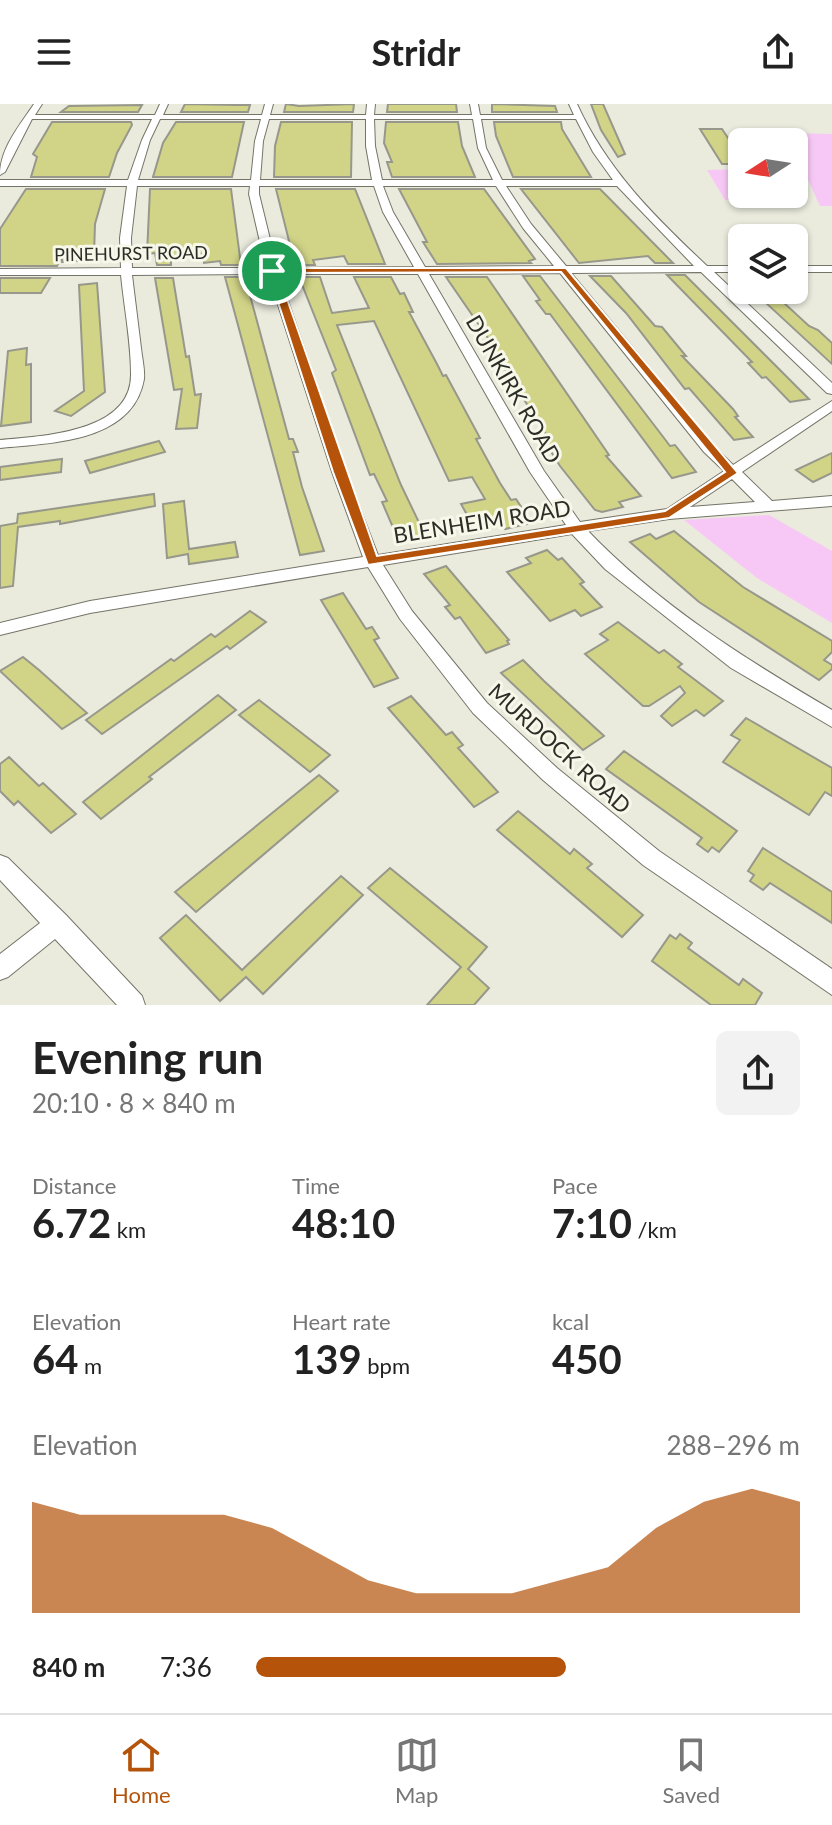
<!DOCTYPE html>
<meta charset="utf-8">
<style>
:root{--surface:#fff;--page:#f2f2f2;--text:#222;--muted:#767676;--line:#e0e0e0;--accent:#b45309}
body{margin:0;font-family:Lato,sans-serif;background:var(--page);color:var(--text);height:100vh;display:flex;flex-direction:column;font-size:30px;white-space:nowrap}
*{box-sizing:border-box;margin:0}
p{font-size:26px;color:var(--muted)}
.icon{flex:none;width:44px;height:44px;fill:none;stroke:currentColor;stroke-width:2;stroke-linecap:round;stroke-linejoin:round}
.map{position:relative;height:901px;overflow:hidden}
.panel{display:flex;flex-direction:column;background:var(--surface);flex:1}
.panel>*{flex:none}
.needle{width:52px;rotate:258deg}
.buttons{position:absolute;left:728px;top:24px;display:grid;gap:16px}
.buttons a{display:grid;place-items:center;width:80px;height:80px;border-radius:12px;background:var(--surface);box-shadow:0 2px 6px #0004;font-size:40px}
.pin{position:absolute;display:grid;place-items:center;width:68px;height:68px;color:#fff;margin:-34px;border:4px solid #fff;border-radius:50%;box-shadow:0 2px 8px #0007}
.round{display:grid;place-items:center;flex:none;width:84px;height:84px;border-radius:12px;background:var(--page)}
.overview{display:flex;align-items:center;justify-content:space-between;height:136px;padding:0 32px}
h1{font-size:44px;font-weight:700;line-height:60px}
.metrics{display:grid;grid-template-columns:repeat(3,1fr);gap:12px;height:136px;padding:8px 32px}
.metrics div{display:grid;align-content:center}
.metrics b{font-size:40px;font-weight:700}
.metrics small{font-size:22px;font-weight:400}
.metrics p{font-size:22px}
.chart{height:224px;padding:16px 32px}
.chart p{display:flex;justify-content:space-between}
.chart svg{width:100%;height:144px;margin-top:8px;fill:var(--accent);opacity:.7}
ul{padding:0 32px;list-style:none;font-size:26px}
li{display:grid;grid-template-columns:128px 96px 1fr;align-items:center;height:60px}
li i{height:20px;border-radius:10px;background:var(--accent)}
header{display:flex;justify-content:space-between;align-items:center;height:104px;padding:0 32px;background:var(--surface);font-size:36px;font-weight:700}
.dock{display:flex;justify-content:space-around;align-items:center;height:112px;border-top:2px solid var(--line);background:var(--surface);font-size:22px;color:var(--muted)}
.dock a{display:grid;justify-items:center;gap:4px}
.dock .on{color:var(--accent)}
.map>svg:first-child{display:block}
.green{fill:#f7c8f5}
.building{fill:#d1d487;stroke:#97988b;stroke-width:2}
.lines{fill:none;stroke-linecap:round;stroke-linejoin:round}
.street-casing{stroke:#747468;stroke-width:2}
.street{fill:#fff;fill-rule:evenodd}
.route{fill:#b45309;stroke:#fff;stroke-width:2;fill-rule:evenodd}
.labels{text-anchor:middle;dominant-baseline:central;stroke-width:6;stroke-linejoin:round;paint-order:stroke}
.far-street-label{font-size:18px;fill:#2d2d28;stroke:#f7f8ea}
.street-label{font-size:22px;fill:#2d2d28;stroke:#f7f8ea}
</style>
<header><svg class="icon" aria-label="menu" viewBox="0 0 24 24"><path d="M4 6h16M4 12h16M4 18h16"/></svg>Stridr<svg class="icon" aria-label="share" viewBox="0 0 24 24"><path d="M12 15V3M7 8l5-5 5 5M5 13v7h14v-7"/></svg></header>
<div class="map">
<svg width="832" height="901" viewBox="0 0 832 901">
<rect width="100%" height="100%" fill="#eaebdd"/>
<g class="green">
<polygon points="787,29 832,30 832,102 820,102 794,45 794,38"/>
<polygon points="742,65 742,90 775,90 778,95 725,96 707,66"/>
<polygon points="769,411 832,447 832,519 757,474 684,416"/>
</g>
<g class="building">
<polygon points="185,0 235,1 250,1 248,8 181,8"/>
<polygon points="286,0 299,2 354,0 353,8 284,8"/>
<polygon points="388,0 456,0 457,8 387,8"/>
<polygon points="492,0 555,2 557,8 492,8"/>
<polygon points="591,0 603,0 625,50 618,53 601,26"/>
<polygon points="142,1 138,8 61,8 69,2"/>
<polygon points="52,18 131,18 132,21 117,49 109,73 31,73 37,53 33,50"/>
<polygon points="176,18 244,18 232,73 153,73 163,39"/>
<polygon points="281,18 352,18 351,73 274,73 275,42"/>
<polygon points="386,18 458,18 462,42 475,73 392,73 387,58 392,58 384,39"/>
<polygon points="494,18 561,18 562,25 591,73 513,73 496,32"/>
<polygon points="700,25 722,25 742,55 742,60 722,60"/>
<polygon points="26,85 105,85 95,120 94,151 91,151 90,156 62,158 62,152 57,162 0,162 0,125"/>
<polygon points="150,85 231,85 241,161 221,161 220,157 204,159 202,150 171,154 171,161 157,161 155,149 147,150"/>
<polygon points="276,85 355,85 385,160 348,160 344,152 313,156 315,161 295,161"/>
<polygon points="399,85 484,85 535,155 529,157 531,159 437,160 423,138 427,138"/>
<polygon points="521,85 600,85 673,159 655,159 648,152 579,159"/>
<polygon points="667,171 685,171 809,295 790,298 766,273 762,274 748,259 752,258"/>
<polygon points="523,172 540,172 664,334 670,342 675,341 696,368 672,374 550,210 546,210 536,197 540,196"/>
<polygon points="590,172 611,172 655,222 662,223 686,252 682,252 733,305 738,312 735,313 753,333 734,336 689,284 685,285 626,209"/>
<polygon points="225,173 245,173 289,335 293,335 298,348 293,348 302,383 324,447 300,451"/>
<polygon points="299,173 320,173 332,209 369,204 354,173 391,173 400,190 404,189 413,208 409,208 437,260 443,272 446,271 480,334 476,335 500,379 511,396 516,395 524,407 519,408 527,420 505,425 501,419 475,425 461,400 485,395 472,373 449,377 374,217 337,221 401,381 426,433 405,437 403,434 398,435 382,398 387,397 374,370 370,371 332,269 336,266"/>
<polygon points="446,173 487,173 609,351 606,352 641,392 619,398 623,403 602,408 595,406 560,362 543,335 548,335 547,332 487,237 490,237"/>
<polygon points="0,174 50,174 41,189 0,189"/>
<polygon points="155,174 173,174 186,253 189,252 195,291 201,290 197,324 176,325 182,285 174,286"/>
<polygon points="97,179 105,288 71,312 55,307 84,287 79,181"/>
<polygon points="752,186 770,186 809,222 818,226 832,239 832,260"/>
<polygon points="27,244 26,261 31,260 31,318 1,322 8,247"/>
<polygon points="159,337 165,348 90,369 85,357"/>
<polygon points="832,349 832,369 813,378 796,366"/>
<polygon points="62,355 61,368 0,376 0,363"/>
<polygon points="154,390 155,402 60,420 60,417 18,423 13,482 0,484 0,422 17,419 18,410"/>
<polygon points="184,397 189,445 235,438 238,453 189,460 188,450 167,454 163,400"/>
<polygon points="674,427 743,483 832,537 832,548 824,556 832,561 832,565 819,576 699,498 630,438 650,430 656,435"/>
<polygon points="547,446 558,456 562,454 584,478 580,480 602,503 581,512 575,506 550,517 507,468 531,459 526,454"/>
<polygon points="446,462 509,536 507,537 509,540 486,549 460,513 455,515 445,503 450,501 424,470"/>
<polygon points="343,489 366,525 372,523 379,534 374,536 398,574 374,583 321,496"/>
<polygon points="250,507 266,518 230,545 227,542 102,630 86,616 171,555 174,557 211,530 215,533"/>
<polygon points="618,518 659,549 664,546 682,560 678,563 723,597 704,612 696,606 672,622 661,612 685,589 680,582 649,602 643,602 585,550 608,536 600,530"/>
<polygon points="23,553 39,566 87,609 62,625 0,567"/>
<polygon points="523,556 544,577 604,632 583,646 501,569"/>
<polygon points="218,591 236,606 149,673 152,675 101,715 83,698"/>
<polygon points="411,592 446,631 452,628 463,641 458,644 498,688 474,703 388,604"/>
<polygon points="259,596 330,651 310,668 239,611"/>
<polygon points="746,614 832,664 832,692 825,688 809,711 723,658 740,636 731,631"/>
<polygon points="624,647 737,727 719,748 712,743 708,748 697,740 702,734 606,665"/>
<polygon points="9,653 39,682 43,679 76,710 51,729 18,697 14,701 0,687 0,660"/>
<polygon points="319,671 338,687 196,808 175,788"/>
<polygon points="518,707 570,750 574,745 592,760 587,764 643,811 622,833 497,726"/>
<polygon points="763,744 832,788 832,819 770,779 763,786 750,777 754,771 748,767"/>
<polygon points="390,764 487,843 468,865 489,884 474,901 427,901 461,863 368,784"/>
<polygon points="341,772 363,791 263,890 246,873 220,897 160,834 186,811 242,866"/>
<polygon points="680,830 692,839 688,844 739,881 743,875 762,889 755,901 711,901 652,857 670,831 676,835"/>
</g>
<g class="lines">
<defs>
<g id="street">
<path d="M34 0H42L35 11H155L160 0H168L163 11H262L265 0H273L270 11H366L367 0H375L374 11H472L470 0H478L480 11H574L569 0H577C607 66 655 113 707 162H742V168H714L832 279V290L827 289 701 168 571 169 714 342 733 361 832 297V307L742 368 772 397 832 392V402L669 415 588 427C658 500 745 555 832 606V623L731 564 605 465 572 430 383 461 412 507 487 599 557 664 659 747 832 865V891L643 761 543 676 473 609 400 515 368 463 90 509 0 531V519L90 497 363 453 332 368 268 170 132 171C135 195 138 220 141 244 142 254 145 266 144 275 133 339 49 339 0 344V336C41 332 132 329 131 270 131 237 124 203 121 171H0V165L121 164 120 134 127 82H0V76H128L142 36 152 15H32L5 68 0 71C0 44 20 21 34 0ZM160 15H261L255 37 251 76H138L150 36ZM269 15H366V42L372 76H260L263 37ZM374 15H473L478 44 493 76H382L375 42ZM481 15H576L593 48 613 76H502L486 44ZM137 82H250L249 90 266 164H132L131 134ZM259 82H374L383 108 414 163 277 164 259 90ZM383 82H496L523 124 554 162 425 163 393 108ZM506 82H617L694 162H566L531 120ZM560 169 704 348 724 367 667 405 580 418 544 367 429 170ZM279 170H418L530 368 566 421 378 451 346 368ZM732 375 755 398 690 403Z"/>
<rect x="794" y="162" width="38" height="6"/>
<polygon points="0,751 8,754 66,811 142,892 145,901 117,901 55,835 8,873 0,876 0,850 40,819 0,776"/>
</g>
</defs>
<use href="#street" class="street-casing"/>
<use href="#street" class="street"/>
</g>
<path class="route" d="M566 164 738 369 669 414 368 461 333 368 268 167 272 164ZM561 168 725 368 665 407 377 452 278 169Z"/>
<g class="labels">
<g class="far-street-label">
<text transform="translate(131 149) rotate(-1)">PINEHURST ROAD</text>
</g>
<g class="street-label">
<text transform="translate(514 285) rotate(60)">DUNKIRK ROAD</text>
<text transform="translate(482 417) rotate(-9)">BLENHEIM ROAD</text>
<text transform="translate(560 644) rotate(42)">MURDOCK ROAD</text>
</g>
</g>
</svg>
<div class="buttons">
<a><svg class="needle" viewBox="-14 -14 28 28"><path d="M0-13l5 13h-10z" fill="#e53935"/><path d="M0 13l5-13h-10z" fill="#767676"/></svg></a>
<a><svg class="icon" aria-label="layers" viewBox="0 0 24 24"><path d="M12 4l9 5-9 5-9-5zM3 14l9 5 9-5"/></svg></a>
</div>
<div class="pin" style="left:272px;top:167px;background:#1e9e55"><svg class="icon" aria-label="arrive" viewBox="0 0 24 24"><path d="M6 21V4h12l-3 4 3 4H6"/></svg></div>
</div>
<section class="panel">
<div class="overview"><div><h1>Evening run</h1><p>20:10 · 8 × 840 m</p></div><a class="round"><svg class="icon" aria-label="share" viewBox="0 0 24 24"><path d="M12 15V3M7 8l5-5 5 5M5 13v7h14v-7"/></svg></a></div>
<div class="metrics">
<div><p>Distance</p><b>6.72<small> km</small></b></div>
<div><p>Time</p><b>48:10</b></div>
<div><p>Pace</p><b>7:10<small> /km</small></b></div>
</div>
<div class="metrics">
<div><p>Elevation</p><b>64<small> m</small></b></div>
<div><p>Heart rate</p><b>139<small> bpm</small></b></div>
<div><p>kcal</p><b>450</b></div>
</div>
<div class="chart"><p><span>Elevation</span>288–296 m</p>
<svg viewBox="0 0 160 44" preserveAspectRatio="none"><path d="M0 44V10L10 14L20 14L30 14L40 14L50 18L60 26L70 34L80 38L90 38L100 38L110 34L120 30L130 18L140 10L150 6L160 10V44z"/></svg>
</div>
<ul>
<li><b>840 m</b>7:36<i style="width:57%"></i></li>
</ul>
</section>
<nav class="dock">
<a class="on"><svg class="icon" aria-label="home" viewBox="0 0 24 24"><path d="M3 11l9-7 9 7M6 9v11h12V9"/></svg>Home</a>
<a><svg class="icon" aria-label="map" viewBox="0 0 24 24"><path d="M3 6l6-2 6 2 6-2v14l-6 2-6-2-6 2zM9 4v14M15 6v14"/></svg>Map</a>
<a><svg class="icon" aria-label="saved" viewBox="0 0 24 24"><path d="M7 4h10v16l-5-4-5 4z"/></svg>Saved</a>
</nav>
